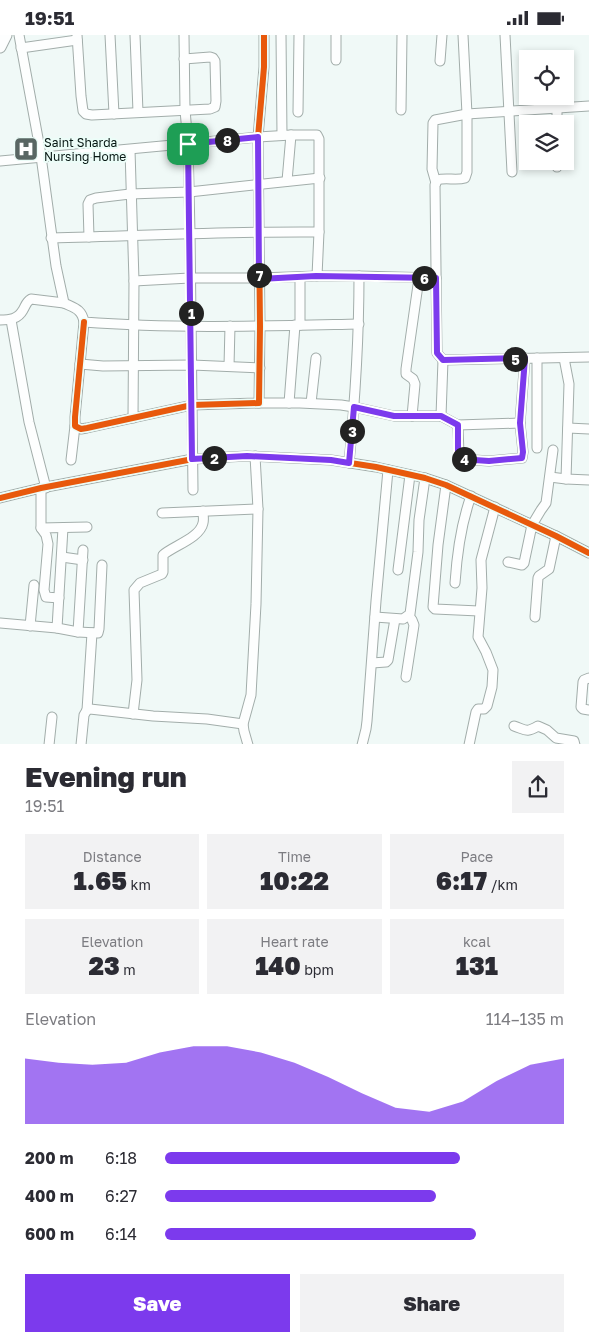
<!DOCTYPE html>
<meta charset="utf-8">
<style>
:root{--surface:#fff;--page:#f2f2f3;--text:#2b2b33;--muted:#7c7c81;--accent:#7c3aed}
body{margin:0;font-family:"Golos Text",sans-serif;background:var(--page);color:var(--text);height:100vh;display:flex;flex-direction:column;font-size:19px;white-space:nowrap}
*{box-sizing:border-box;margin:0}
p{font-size:16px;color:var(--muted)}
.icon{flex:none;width:28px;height:28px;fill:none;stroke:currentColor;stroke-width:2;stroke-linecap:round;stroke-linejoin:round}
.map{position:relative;height:709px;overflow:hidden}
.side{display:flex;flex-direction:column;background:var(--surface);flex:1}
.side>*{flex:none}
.fabs{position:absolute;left:519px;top:15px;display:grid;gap:10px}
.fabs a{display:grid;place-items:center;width:55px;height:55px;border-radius:0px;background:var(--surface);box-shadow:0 2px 8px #0003;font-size:25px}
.pin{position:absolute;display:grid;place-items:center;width:42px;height:42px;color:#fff;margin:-21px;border-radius:10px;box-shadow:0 2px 8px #0006}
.km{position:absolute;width:25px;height:25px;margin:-12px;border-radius:50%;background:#222;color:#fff;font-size:14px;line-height:25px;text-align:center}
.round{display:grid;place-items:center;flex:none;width:52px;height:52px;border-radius:0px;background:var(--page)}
.headline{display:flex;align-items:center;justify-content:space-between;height:85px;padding:0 25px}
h1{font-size:28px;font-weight:800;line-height:38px}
.metrics{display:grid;grid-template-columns:repeat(3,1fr);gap:8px;height:85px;padding:5px 25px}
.metrics div{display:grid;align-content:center;border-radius:0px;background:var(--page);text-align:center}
.metrics b{font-size:25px;font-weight:800}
.metrics small{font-size:14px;font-weight:400}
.metrics p{font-size:14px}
.chart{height:140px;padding:10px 25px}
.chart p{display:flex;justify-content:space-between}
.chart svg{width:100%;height:90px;margin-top:5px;fill:var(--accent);opacity:.7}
.button{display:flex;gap:10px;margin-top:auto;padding:10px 25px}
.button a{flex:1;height:58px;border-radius:0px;background:var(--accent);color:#fff;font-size:20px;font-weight:800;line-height:58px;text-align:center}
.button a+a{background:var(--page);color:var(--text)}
ul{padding:0 25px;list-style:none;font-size:16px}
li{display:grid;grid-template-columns:80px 60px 1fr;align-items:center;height:38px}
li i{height:12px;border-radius:6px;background:var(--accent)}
.status{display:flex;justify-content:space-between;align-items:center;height:35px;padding:0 25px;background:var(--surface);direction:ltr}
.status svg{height:14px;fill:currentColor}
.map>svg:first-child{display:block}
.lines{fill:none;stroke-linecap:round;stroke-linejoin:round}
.minor-casing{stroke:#a2adaa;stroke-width:11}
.major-casing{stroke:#a2adaa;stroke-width:13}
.minor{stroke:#fdfefe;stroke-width:9}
.major{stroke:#fdfefe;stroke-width:11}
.cycleway-casing{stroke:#ecfdf8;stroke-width:9}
.cycleway{stroke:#e8590c;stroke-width:6}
.route-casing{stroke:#fff;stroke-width:10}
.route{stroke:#7c3aed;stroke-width:6}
.labels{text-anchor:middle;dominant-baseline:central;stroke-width:4;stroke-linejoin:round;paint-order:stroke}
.poi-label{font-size:12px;fill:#071713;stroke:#ecfdf8;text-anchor:start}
</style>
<div class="status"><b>19:51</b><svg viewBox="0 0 49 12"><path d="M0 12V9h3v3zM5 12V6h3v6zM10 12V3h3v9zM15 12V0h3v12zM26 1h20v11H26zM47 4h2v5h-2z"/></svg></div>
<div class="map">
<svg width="589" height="710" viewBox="0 0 589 710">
<rect width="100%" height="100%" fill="#f0f9f7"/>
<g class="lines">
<defs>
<g id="minor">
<path d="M19 0 40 114 56 231 64 268C74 273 82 274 84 287 175 294 267 291 359 289"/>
<polyline points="77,0 81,61 83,76 86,79 92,80 210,74 215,72 216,66 215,26 213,23 210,22 184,24"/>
<polyline points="110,0 114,79"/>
<polyline points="135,0 138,77"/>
<polyline points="184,0 185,75 188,109 190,198 193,455"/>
<polyline points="281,0 282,100"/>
<path d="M463 0 467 79V137L465 143C456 146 446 142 437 145L435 150 437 318 443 325 589 322"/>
<polyline points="505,0 512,137"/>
<polyline points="21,13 77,5"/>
<polyline points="336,25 336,0"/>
<polyline points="440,26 442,0"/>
<polyline points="557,73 557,89"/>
<polyline points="401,75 402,0"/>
<polyline points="298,77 299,0"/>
<polyline points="130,115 134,246 133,383"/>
<polyline points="0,126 258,102 291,100 317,100 319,104 319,197 317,241"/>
<polyline points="557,126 557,132"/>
<polyline points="287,146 291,100"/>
<polyline points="436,148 432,134 433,88 435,85 467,79 589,71"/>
<polyline points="89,202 88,169 90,165 96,163 130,159 189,157 320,143"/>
<path d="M51 203C141 201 230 196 319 197"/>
<polyline points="359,241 436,243"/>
<polyline points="300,242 300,290"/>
<path d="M134 246 190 243H259L317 241H359C359 304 355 366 349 428"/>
<path d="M0 285C10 285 18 284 23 275 26 270 26 267 31 264L64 268"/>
<polyline points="11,285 29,387 46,453"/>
<polyline points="84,287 75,382 75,391 81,394 87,393 192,370 259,368 260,291 258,102 264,32 264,0"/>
<polyline points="564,323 569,349 566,444"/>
<polyline points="443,325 441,381 458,390 520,388"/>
<polyline points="80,329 103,331 192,330 260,333"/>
<polyline points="229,331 230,291"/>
<polyline points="259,368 300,368 341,370 354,372 394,381 441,381"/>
<polyline points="289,368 295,290"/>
<polyline points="311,368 316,323"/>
<polyline points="412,381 415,349 413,344 406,339 406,334 419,243"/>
<polyline points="458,390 459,420 460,424 489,426 522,423 523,417 520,388 525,323"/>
<polyline points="568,393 589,394"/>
<polyline points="537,413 537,323"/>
<polyline points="71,425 75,391"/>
<polyline points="550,442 566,444 589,445"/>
<polyline points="446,450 438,510 433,572 435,574 479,576"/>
<polyline points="41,453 41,493 46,500 48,509 44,555 46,562 59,563"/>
<polyline points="0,463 41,453 193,424 247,421 331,425 376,432 425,443 446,450 556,501 589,518"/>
<polyline points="162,478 258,474"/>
<polyline points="41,493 87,492"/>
<polyline points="62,522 83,525"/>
<polyline points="508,527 522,530 524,528 532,490 541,475 546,468 553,415"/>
<polyline points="398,535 410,440"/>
<path d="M455 548C457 518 461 489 471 461"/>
<polyline points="375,582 403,584 410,579 418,517 419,485 425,443"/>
<polyline points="535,582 538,543 539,541 549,534 556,501"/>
<polyline points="0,588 57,593 78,597 98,598 99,594 102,530"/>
<polyline points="30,591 34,550"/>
<polyline points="57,593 63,493"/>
<polyline points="78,597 83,515"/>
<polyline points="372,628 386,627 388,625 395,584"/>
<polyline points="406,642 414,590 412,585 409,581"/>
<polyline points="589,643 584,645 583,647 581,672 583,674 589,675"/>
<polyline points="87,675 92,598"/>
<path d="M133 679 137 645 134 555 140 548 162 539 163 537V520C173 511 200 503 203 488 204 485 203 480 203 476"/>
<path d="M514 691C526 695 526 698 538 691L547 695 556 703 574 706 575 710"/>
<polyline points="49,710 52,682"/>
<polyline points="81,710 84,680 87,675 90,674 153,681 207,684 243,689"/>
<polyline points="248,710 244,696 243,689 251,660 256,569 258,474 255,421"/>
<polyline points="362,710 366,694 367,686 376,566 388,435"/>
<polyline points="469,710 476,677 478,674 484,674 487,671 492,652 493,635 486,617 478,602 482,553 481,525 495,472"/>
</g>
<polyline id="major" points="0,12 6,0"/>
</defs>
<use href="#minor" class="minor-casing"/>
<use href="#major" class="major-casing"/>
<use href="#minor" class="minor"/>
<use href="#major" class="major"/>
<defs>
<g id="cycleway">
<polyline points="84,287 75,382 75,391 81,394 87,393 192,370 259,368 260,291 258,102 264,32 264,0"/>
<polyline points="0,463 41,453 193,424 247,421 331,425 376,432 425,443 446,450 556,501 589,518"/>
</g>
</defs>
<use href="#cycleway" class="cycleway-casing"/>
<use href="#cycleway" class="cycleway"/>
</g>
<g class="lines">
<defs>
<polygon id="route" points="258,102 259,244 316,241 436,243 437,318 443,325 525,323 520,388 523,417 522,423 489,426 460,424 458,420 458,390 441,381 394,381 354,372 349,428 331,425 247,421 192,424 188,109"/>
</defs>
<use href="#route" class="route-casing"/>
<use href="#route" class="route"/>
</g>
<defs>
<symbol id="hospital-square" viewBox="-11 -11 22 22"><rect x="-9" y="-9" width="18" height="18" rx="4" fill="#596663" stroke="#ecfdf8"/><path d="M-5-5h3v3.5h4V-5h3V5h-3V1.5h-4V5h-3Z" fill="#fff"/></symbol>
</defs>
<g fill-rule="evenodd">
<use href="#hospital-square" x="12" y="100" width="28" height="28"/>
</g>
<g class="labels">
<g class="poi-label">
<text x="44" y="107">Saint Sharda<tspan x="44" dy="14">Nursing Home</tspan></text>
</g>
</g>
</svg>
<div class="fabs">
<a><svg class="icon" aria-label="locate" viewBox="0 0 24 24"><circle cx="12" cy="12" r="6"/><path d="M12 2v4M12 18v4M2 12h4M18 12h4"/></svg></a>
<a><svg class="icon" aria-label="layers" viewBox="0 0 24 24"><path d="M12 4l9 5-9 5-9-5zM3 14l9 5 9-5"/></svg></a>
</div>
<div class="pin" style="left:188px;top:109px;background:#1e9e55"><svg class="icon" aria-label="arrive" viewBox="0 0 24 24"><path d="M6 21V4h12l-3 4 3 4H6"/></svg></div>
<b class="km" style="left:191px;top:278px">1</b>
<b class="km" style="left:214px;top:423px">2</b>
<b class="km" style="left:352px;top:396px">3</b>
<b class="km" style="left:464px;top:424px">4</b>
<b class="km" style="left:515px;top:324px">5</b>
<b class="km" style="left:424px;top:243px">6</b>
<b class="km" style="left:259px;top:240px">7</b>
<b class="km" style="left:227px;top:105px">8</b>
</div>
<section class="side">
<div class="headline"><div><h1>Evening run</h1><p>19:51</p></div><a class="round"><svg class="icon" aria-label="share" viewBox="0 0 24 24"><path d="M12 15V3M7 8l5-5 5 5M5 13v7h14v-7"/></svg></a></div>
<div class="metrics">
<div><p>Distance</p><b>1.65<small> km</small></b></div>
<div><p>Time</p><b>10:22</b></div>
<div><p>Pace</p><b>6:17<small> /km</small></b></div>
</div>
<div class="metrics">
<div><p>Elevation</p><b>23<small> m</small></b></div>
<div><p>Heart rate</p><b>140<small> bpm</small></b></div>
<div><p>kcal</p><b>131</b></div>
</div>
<div class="chart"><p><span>Elevation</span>114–135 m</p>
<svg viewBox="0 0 160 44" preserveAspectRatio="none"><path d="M0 44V12L10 14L20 15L30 14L40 9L50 6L60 6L70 9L80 14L90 21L100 29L110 36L120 38L130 33L140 23L150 15L160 12V44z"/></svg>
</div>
<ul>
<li><b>200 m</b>6:18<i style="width:74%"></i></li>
<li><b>400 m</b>6:27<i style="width:68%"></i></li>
<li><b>600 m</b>6:14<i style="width:78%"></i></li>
</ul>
<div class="button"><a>Save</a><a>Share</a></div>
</section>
